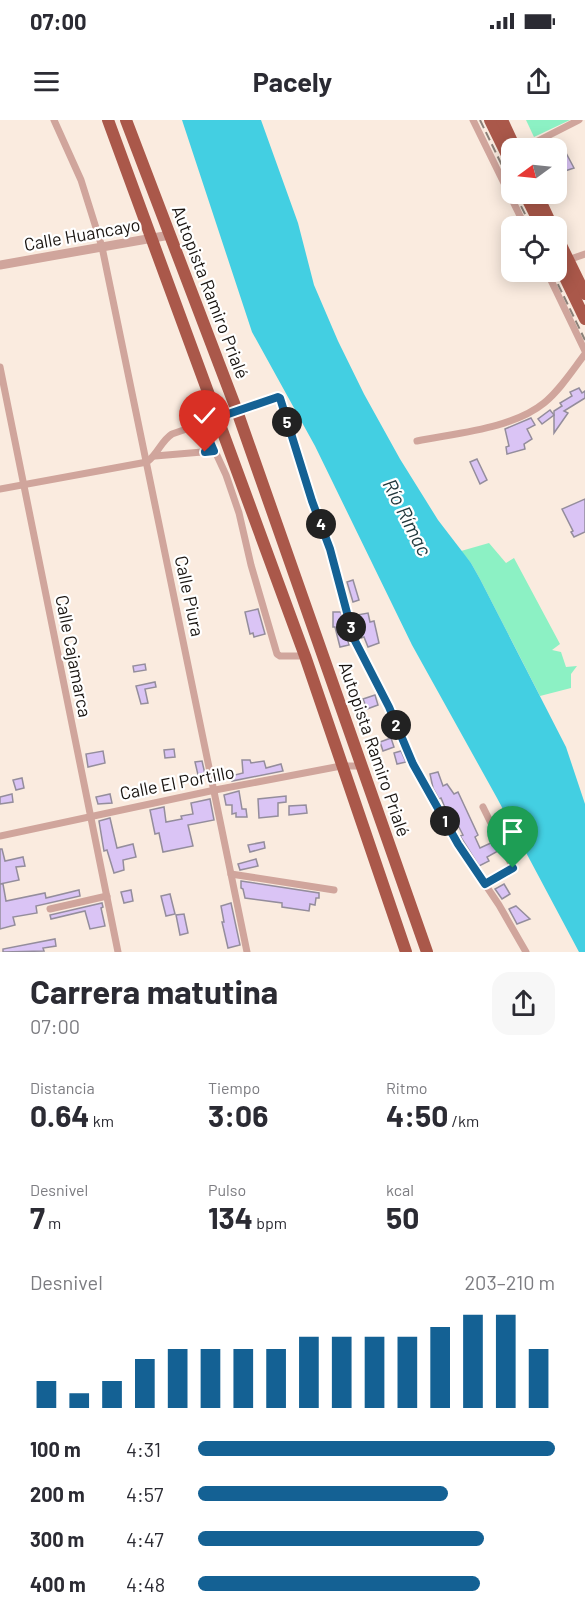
<!DOCTYPE html>
<html lang="es">
<meta charset="utf-8">
<style>
:root{--surface:#fff;--page:#f7f7f7;--text:#2b2b33;--muted:#7c7c81;--accent:#146194}
body{margin:0;font-family:Barlow,sans-serif;background:var(--page);color:var(--text);height:100vh;display:flex;flex-direction:column;font-size:22px;white-space:nowrap}
*{box-sizing:border-box;margin:0}
p{font-size:20px;color:var(--muted)}
.icon{flex:none;width:33px;height:33px;fill:none;stroke:currentColor;stroke-width:2;stroke-linecap:round;stroke-linejoin:round}
.map{position:relative;height:832px;overflow:hidden}
.sheet{display:flex;flex-direction:column;background:var(--surface);flex:1}
.sheet>*{flex:none}
.needle{width:39px;rotate:255deg}
.buttons{position:absolute;left:501px;top:18px;display:grid;gap:12px}
.buttons a{display:grid;place-items:center;width:66px;height:66px;border-radius:12px;background:var(--surface);box-shadow:0 3px 15px #0003;font-size:30px}
.pin{position:absolute;display:grid;place-items:center;width:51px;height:51px;color:#fff;margin:-62px -26px;border-radius:50% 50% 50% 0;rotate:-45deg;box-shadow:0 0 6px #0007}
.pin .icon{rotate:45deg}
.km{position:absolute;width:30px;height:30px;margin:-15px;border-radius:50%;background:#222;color:#fff;font-size:16px;line-height:30px;text-align:center}
.round{display:grid;place-items:center;flex:none;width:63px;height:63px;border-radius:18px;background:var(--page)}
.summary{display:flex;align-items:center;justify-content:space-between;height:102px;padding:0 30px}
h1{font-size:33px;font-weight:700;line-height:45px}
.figures{display:grid;grid-template-columns:repeat(3,1fr);gap:9px;height:102px;padding:6px 30px}
.figures div{display:grid;align-content:center}
.figures b{font-size:30px;font-weight:700}
.figures small{font-size:16px;font-weight:400}
.figures p{font-size:16px}
.chart{height:168px;padding:12px 30px}
.chart p{display:flex;justify-content:space-between}
.chart svg{width:100%;height:108px;margin-top:6px;stroke:var(--accent);stroke-width:6}
ul{padding:0 30px;list-style:none;font-size:20px}
li{display:grid;grid-template-columns:96px 72px 1fr;align-items:center;height:45px}
li i{height:15px;border-radius:8px;background:var(--accent)}
.status{display:flex;justify-content:space-between;align-items:center;height:42px;padding:0 30px;background:var(--surface);direction:ltr}
.status svg{height:16px;fill:currentColor}
header{display:flex;justify-content:space-between;align-items:center;height:78px;padding:0 30px;background:var(--surface);font-size:27px;font-weight:700}
.map>svg:first-child{display:block}
.green{fill:#8cf1c4}
.water{fill:#43cfe2}
.building{fill:#dac4f5;stroke:#948d9c;stroke-width:1.5}
.lines{fill:none;stroke-linecap:round;stroke-linejoin:round}
.service{stroke:#d0a59c;stroke-width:4}
.minor{stroke:#d0a59c;stroke-width:7}
.tertiary{stroke:#d0a59c;stroke-width:9}
.trunk{stroke:#aa584a;stroke-width:12}
.rail{stroke:#8a8078;stroke-width:2;stroke-dasharray:9 4.5;stroke-linecap:butt}
.route-casing{stroke:#fff;stroke-width:12}
.route{stroke:#146194;stroke-width:8}
.labels{text-anchor:middle;dominant-baseline:central;stroke-width:4.5;stroke-linejoin:round;paint-order:stroke}
.street-label{font-size:18px;fill:#191410;stroke:#fff}
.water-label{font-size:20px;font-style:italic;fill:#21383c;stroke:#fff}
</style>
<div class="status"><b>07:00</b><svg viewBox="0 0 49 12"><path d="M0 12V9h3v3zM5 12V6h3v6zM10 12V3h3v9zM15 12V0h3v12zM26 1h20v11H26zM47 4h2v5h-2z"/></svg></div>
<header><svg class="icon" aria-label="menu" viewBox="0 0 24 24"><path d="M4 6h16M4 12h16M4 18h16"/></svg>Pacely<svg class="icon" aria-label="share" viewBox="0 0 24 24"><path d="M12 15V3M7 8l5-5 5 5M5 13v7h14v-7"/></svg></header>
<div class="map">
<svg width="585" height="832" viewBox="0 0 585 832">
<rect width="100%" height="100%" fill="#faebdf"/>
<g class="green">
<polygon points="526,0 570,0 534,17"/>
<polygon points="489,423 506,443 514,438 560,524 552,530 561,532 566,547 577,546 571,554 571,568 540,576 480,459 471,443 461,431"/>
</g>
<polygon class="water" points="182,0 261,0 298,103 314,165 338,221 364,274 400,339 438,400 471,443 480,459 566,627 585,684 585,832 579,832 497,678 412,525 315,326 252,212"/>
<g class="building">
<polygon points="565,31 574,48 562,52 556,50 556,43 561,41 558,35"/>
<polygon points="579,268 582,273 585,271 585,278 564,291 568,293 554,313 554,291 562,286 560,283 572,276 570,272"/>
<polygon points="550,290 554,295 542,304 538,299"/>
<polygon points="531,298 535,305 527,309 532,319 524,324 525,329 507,334 506,327 509,326 505,309"/>
<polygon points="477,339 487,360 480,364 470,342"/>
<polygon points="585,379 585,412 574,417 571,412 573,411 562,389"/>
<polygon points="353,460 359,480 353,482 347,462"/>
<polygon points="258,489 265,514 254,517 253,513 250,514 245,492"/>
<polygon points="333,492 341,492 349,525 340,527 335,507 333,507"/>
<polygon points="368,493 370,502 374,501 379,523 368,527 364,517 361,518 357,506 359,506 357,495"/>
<polygon points="145,544 146,550 134,552 133,546"/>
<polygon points="155,562 156,567 145,569 148,583 141,584 136,566"/>
<polygon points="375,575 378,585 367,589 363,579"/>
<polygon points="391,618 394,627 383,631 380,622"/>
<polygon points="174,629 175,637 165,638 164,630"/>
<polygon points="103,631 105,643 88,647 86,634"/>
<polygon points="401,631 406,642 397,644 394,633"/>
<polygon points="242,640 250,640 251,643 264,641 266,648 281,644 283,651 232,661 231,656 243,653"/>
<polygon points="202,641 205,654 198,655 195,642"/>
<polygon points="438,652 443,666 447,664 454,674 458,672 478,715 475,717 480,728 493,722 498,731 487,737 489,741 479,746 460,716 463,715 449,688 446,690 441,678 439,679 433,668 430,654"/>
<polygon points="22,658 24,668 16,670 13,660"/>
<polygon points="239,671 242,689 246,689 247,697 236,697 236,693 232,694 232,685 226,685 224,675"/>
<polygon points="12,674 13,682 0,684 0,677"/>
<polygon points="110,674 112,683 98,684 96,677"/>
<polygon points="286,676 286,682 278,683 278,696 259,698 258,679"/>
<polygon points="210,679 214,700 188,705 193,726 163,732 159,713 155,714 150,690 164,687 166,702 182,699 181,696 193,694 191,683"/>
<polygon points="306,685 307,693 289,695 289,686"/>
<polygon points="110,698 117,728 133,724 136,737 123,740 124,750 114,753 107,730 104,731 99,701"/>
<polygon points="264,722 265,728 250,732 248,725"/>
<polygon points="0,729 2,729 5,741 23,737 25,746 16,747 19,760 0,764"/>
<polygon points="256,739 258,746 240,750 238,744"/>
<polygon points="241,761 319,773 319,778 316,778 315,785 310,784 309,791 282,787 282,783 245,778 243,769 241,768"/>
<polygon points="0,764 3,764 6,781 45,773 46,778 79,770 80,776 36,786 37,793 13,797 15,805 0,809"/>
<polygon points="504,764 510,774 502,779 495,769"/>
<polygon points="131,770 133,781 124,783 121,772"/>
<polygon points="170,774 175,794 166,796 161,776"/>
<polygon points="102,783 103,787 101,788 105,806 90,809 85,791 51,799 50,795"/>
<polygon points="231,783 240,825 228,828 222,802 224,802 221,786"/>
<polygon points="516,786 530,799 517,804 509,789"/>
<polygon points="184,794 188,813 180,815 176,795"/>
<polygon points="55,819 56,826 43,828 44,831 3,832 3,829"/>
</g>
<g class="lines">
<g class="service">
<polyline points="556,66 560,61 558,54"/>
<polyline points="544,79 551,74"/>
</g>
<g class="minor">
<polyline points="54,0 81,60 102,127 247,832"/>
<polyline points="473,0 525,106"/>
<polyline points="524,28 579,0"/>
<polyline points="568,140 585,134"/>
<polyline points="547,152 585,231"/>
<polyline points="0,247 118,832"/>
<polyline points="202,303 226,355 239,393 251,445 277,534 280,536 305,536"/>
<path d="M417 321C456 313 512 309 544 283 560 270 572 251 585 234"/>
<polyline points="155,336 214,331"/>
<path d="M0 369 147 342C158 334 161 321 172 314L279 277 312 381 329 429 354 519 389 587 413 644 458 724 499 785 526 832"/>
<polyline points="483,687 513,748 511,751 485,764"/>
<polyline points="0,716 215,670 341,646 361,646"/>
<polyline points="231,754 334,770"/>
<polyline points="50,789 107,776"/>
</g>
<polyline class="tertiary" points="0,145 170,115"/>
<g class="trunk">
<polyline points="108,0 305,536 406,832"/>
<polyline points="126,0 237,291 427,832"/>
<polyline points="490,0 512,45"/>
<polyline points="502,0 515,28"/>
<polyline points="525,74 541,106"/>
<polyline points="537,74 552,106"/>
<polyline points="556,115 585,174"/>
<polyline points="556,139 585,199"/>
</g>
<g class="rail">
<polyline points="480,0 512,66"/>
<polyline points="515,74 531,106"/>
<polyline points="552,152 585,220"/>
</g>
</g>
<g class="lines">
<defs>
<polyline id="route" points="205,332 214,331 202,303 278,277 280,278 312,381 330,429 354,519 389,587 413,644 458,724 485,764 513,748"/>
</defs>
<use href="#route" class="route-casing"/>
<use href="#route" class="route"/>
</g>
<g class="labels">
<g class="street-label">
<text transform="translate(82 114) rotate(-10)">Calle Huancayo</text>
<text transform="translate(211 172) rotate(69)">Autopista Ramiro Prialé</text>
<text transform="translate(190 476) rotate(78)">Calle Piura</text>
<text transform="translate(74 536) rotate(79)">Calle Cajamarca</text>
<text transform="translate(375 629) rotate(71)">Autopista Ramiro Prialé</text>
<text transform="translate(177 662) rotate(-11)">Calle El Portillo</text>
</g>
<g class="water-label">
<text transform="translate(408 397) rotate(63)">Río Rímac</text>
</g>
</g>
</svg>
<div class="buttons">
<a><svg class="needle" viewBox="-14 -14 28 28"><path d="M0-13l5 13h-10z" fill="#e53935"/><path d="M0 13l5-13h-10z" fill="#7c7c81"/></svg></a>
<a><svg class="icon" aria-label="locate" viewBox="0 0 24 24"><circle cx="12" cy="12" r="6"/><path d="M12 2v4M12 18v4M2 12h4M18 12h4"/></svg></a>
</div>
<div class="pin" style="left:513px;top:748px;background:#1e9e55"><svg class="icon" aria-label="arrive" viewBox="0 0 24 24"><path d="M6 21V4h12l-3 4 3 4H6"/></svg></div>
<div class="pin" style="left:205px;top:332px;background:#d93025"><svg class="icon" aria-label="check" viewBox="0 0 24 24"><path d="M5 12l5 5 9-10"/></svg></div>
<b class="km" style="left:445px;top:701px">1</b>
<b class="km" style="left:396px;top:605px">2</b>
<b class="km" style="left:351px;top:507px">3</b>
<b class="km" style="left:321px;top:404px">4</b>
<b class="km" style="left:287px;top:302px">5</b>
</div>
<section class="sheet">
<div class="summary"><div><h1>Carrera matutina</h1><p>07:00</p></div><a class="round"><svg class="icon" aria-label="share" viewBox="0 0 24 24"><path d="M12 15V3M7 8l5-5 5 5M5 13v7h14v-7"/></svg></a></div>
<div class="figures">
<div><p>Distancia</p><b>0.64<small> km</small></b></div>
<div><p>Tiempo</p><b>3:06</b></div>
<div><p>Ritmo</p><b>4:50<small> /km</small></b></div>
</div>
<div class="figures">
<div><p>Desnivel</p><b>7<small> m</small></b></div>
<div><p>Pulso</p><b>134<small> bpm</small></b></div>
<div><p>kcal</p><b>50</b></div>
</div>
<div class="chart"><p><span>Desnivel</span>203–210 m</p>
<svg viewBox="0 0 160 44" preserveAspectRatio="none"><path d="M5 44V33M15 44V38M25 44V33M35 44V24M45 44V20M55 44V20M65 44V20M75 44V20M85 44V15M95 44V15M105 44V15M115 44V15M125 44V11M135 44V6M145 44V6M155 44V20"/></svg>
</div>
<ul>
<li><b>100 m</b>4:31<i style="width:100%"></i></li>
<li><b>200 m</b>4:57<i style="width:70%"></i></li>
<li><b>300 m</b>4:47<i style="width:80%"></i></li>
<li><b>400 m</b>4:48<i style="width:79%"></i></li>
</ul>
</section>
